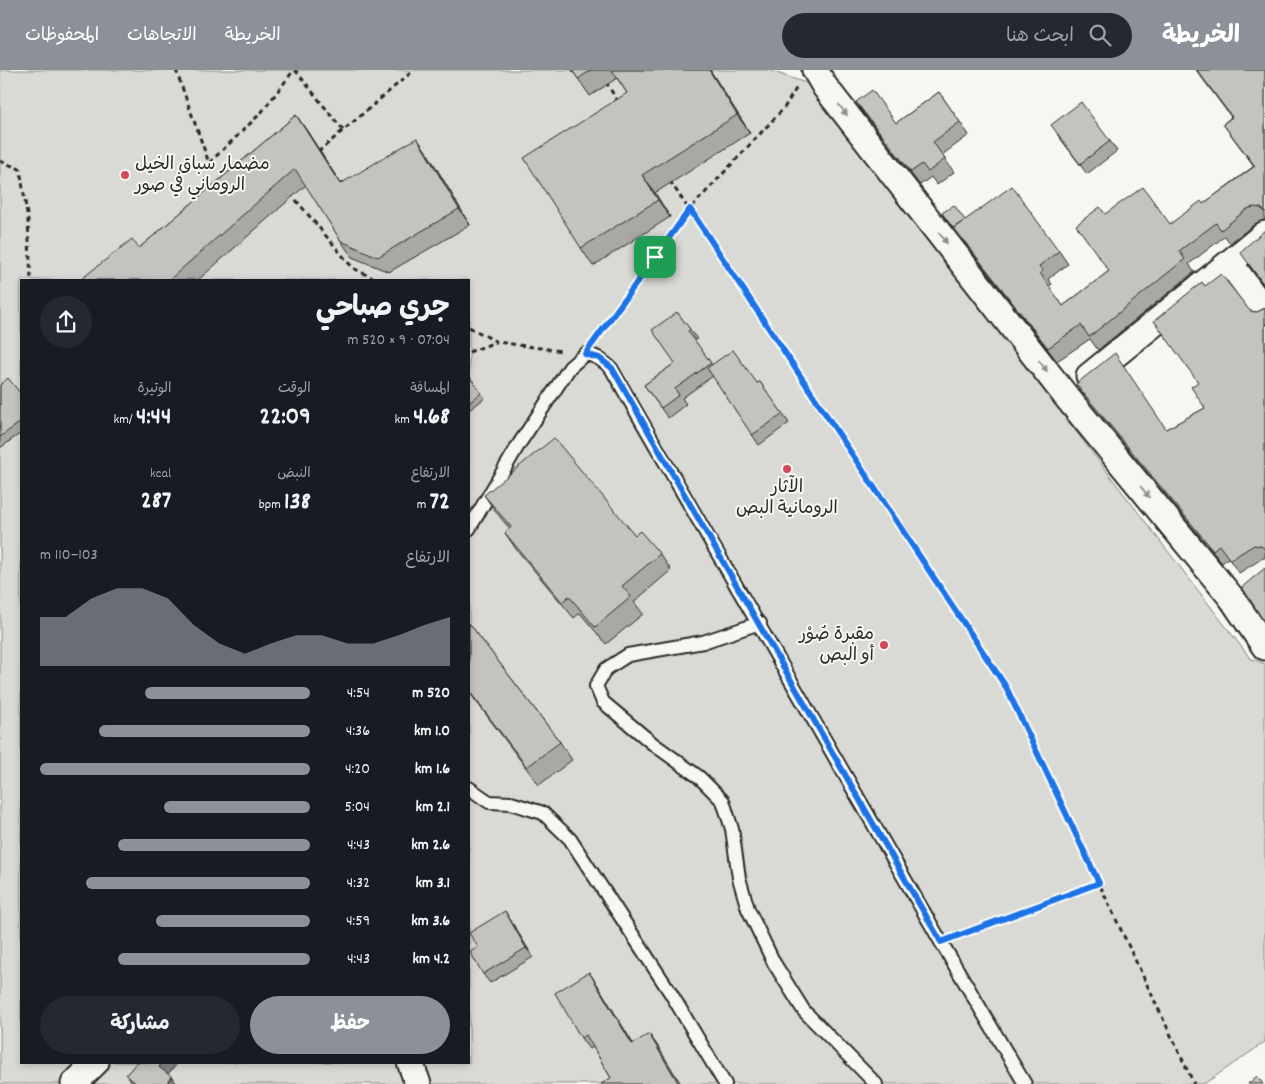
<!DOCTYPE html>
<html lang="ar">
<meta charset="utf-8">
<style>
:root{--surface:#171b24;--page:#242831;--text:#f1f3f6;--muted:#9ea1a6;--accent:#8c9099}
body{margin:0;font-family:Dekko,"Playpen Sans Arabic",sans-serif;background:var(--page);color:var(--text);direction:rtl;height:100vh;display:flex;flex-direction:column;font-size:19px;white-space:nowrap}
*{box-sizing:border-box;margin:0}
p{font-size:16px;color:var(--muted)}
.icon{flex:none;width:28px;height:28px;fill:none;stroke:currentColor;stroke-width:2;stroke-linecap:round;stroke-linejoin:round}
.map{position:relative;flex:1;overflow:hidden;direction:ltr}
.panel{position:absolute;left:20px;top:209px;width:450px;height:785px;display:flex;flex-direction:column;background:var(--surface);border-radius:0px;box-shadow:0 2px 8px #0003;direction:rtl}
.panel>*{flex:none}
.pin{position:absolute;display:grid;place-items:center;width:42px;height:42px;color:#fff;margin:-21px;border-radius:10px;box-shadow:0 2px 8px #0006}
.round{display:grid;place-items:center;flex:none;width:52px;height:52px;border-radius:26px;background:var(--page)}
.summary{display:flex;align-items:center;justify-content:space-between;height:85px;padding:0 20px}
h1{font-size:28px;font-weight:700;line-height:38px}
.stats{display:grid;grid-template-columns:repeat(3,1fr);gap:8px;height:85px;padding:5px 20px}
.stats div{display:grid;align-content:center}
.stats b{font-size:25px;font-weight:700}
.stats small{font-size:14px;font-weight:400}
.stats p{font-size:14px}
.chart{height:140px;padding:10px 20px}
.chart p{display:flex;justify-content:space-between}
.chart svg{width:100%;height:90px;margin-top:5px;fill:var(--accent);opacity:.7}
.button{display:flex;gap:10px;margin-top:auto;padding:10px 20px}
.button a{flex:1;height:58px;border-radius:30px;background:var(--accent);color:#fff;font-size:20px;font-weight:700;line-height:58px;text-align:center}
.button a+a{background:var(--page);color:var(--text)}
ul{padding:0 20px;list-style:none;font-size:16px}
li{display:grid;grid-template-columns:80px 60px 1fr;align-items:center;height:38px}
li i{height:12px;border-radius:6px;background:var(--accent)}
header{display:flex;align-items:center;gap:30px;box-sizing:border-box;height:70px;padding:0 25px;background:var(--accent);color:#fff}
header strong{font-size:24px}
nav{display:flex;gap:28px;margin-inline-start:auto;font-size:18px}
.search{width:350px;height:45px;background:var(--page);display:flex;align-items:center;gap:12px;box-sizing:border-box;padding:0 18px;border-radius:28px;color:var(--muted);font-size:19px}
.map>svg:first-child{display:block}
.green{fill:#d9d9d5;stroke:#828280;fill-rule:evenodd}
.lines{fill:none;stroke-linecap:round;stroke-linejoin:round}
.lane-casing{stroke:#2b2b2b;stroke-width:16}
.street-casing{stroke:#2b2b2b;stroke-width:29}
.path{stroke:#2b2b2b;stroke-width:3;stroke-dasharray:5 4;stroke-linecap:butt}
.lane{stroke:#f6f6f2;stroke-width:12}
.street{stroke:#f6f6f2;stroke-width:25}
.wall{fill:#a8a8a5;stroke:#2b2b2b}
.shaded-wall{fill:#888886;stroke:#2b2b2b}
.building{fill:#c3c3c0;stroke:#2b2b2b}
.oneway{fill:#90908e}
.route-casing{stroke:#fff;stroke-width:10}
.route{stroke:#1a73e8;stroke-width:6}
.poi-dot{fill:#d1495b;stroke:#f6f6f2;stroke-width:2}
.labels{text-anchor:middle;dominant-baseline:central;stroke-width:4;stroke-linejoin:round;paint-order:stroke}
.poi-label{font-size:18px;fill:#2b2b2b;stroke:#f6f6f2;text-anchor:start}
</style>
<header>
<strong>الخريطة</strong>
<div class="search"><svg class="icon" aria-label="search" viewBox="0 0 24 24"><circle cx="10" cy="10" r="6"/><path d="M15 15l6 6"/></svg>ابحث هنا</div>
<nav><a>الخريطة</a><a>الاتجاهات</a><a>المحفوظات</a></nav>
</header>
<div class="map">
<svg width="1265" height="1014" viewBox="0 0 1265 1014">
<rect width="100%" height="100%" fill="#f6f6f2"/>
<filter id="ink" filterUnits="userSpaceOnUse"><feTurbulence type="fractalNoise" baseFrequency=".02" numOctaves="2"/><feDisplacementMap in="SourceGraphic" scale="10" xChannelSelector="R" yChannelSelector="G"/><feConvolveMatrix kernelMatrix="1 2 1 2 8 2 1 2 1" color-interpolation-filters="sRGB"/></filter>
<g filter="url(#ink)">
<path class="green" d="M0 0H768L809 14 1250 588 1265 594V972L1204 1014H0ZM21 210H469V992H21Z"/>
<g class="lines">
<defs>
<g id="lane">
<path d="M469 459 519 374 570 297 585 284C596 285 603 291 611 298L941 872 1025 1014"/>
<polyline points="760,553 703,572 628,585 606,599 596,616 603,632 652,673 699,707 723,731 732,759 739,808 748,839 774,893 804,941 876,1014"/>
<polyline points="469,718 489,732 511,733 543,743 570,769 670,922 725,1014"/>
</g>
<g id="street">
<polyline points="815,0 825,17 1065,325 1231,527 1265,577"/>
<polyline points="1230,193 1265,241"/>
<polyline points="1089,306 1265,164"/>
<polyline points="410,992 418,1014"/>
<polyline points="74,1014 96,992"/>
</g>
</defs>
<use href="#lane" class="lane-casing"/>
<use href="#street" class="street-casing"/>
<g class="path">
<polyline points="176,0 209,93 261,43 294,0"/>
<polyline points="295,0 343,60"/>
<polyline points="606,12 618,32"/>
<polyline points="318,82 414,0"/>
<polyline points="0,91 20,99 28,151 31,210"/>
<polyline points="670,111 1006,617 1194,1014"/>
<polyline points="290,123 353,198 377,210"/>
<polyline points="469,257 497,272 561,281"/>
<polyline points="597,268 690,139 784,38 797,17"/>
<polyline points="469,282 496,272"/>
<polyline points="957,866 1099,813"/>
</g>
<use href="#lane" class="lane"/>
<use href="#street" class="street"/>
</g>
<g class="wall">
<polygon points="572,0 710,0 750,63 655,123 670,147 593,196 581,178 627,23 617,8 590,26"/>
<polygon points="1196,0 1265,0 1265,150 1263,150 1256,153 1230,173 1225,166 1189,194 1194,202 1098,280 1090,269 1057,291 942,143 965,150 1059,181 1068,194 1048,209 1052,214 1049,216 1063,236 1109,201 1105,144 1170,154 1203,134 1254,96 1223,54 1231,47"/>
<polygon points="939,22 969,65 942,85 954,102 937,115 931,107 920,115 865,45 856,32 896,53"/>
<polygon points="296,45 307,61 341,114 428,84 470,155 389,202 352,187 341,171 306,115 198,210 80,210 139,178"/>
<polygon points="1057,64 1110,71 1117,81 1087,104"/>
<polygon points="1205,216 1250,241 1257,242 1265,238 1265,488 1263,488 1239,503 1228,488 1222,493 1085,327 1076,314 1166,359 1205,338 1198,312"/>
<polygon points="677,242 697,269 694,270 712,295 757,313 760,312 789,353 759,375 713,306 682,328 686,334 668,348 644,315 675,293"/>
<polygon points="469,306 485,328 469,340"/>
<polygon points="0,315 21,324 21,363 0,378"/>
<polygon points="484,425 635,465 660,484 671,500 634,532 643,544 606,574 580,543 574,548 516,479 505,463 510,459 495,441"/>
<polygon points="469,553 560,672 572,690 539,715 469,622"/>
<polygon points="505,841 511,851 533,887 490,913 483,904 478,877"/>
<polygon points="597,914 633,974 657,975 611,1008 593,977 589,979 581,968"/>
<polygon points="168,1004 177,1014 133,1014 126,1005"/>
</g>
<g class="shaded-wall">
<polygon points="709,0 710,0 750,63 737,45"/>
<polygon points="296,45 307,61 351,130 340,114"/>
<polygon points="417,68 428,84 470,155 459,139"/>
<polygon points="642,105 655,123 670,147 658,130"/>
<polygon points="505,841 511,851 533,887 526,878"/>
<polygon points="589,902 597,914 640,985 632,974"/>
<polygon points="649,964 657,975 681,1014 679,1014"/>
<polygon points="163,992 179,992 166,1006 159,997"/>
<polygon points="172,1007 177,1014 166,1014"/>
</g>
<g class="building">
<polygon points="572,0 591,0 578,9"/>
<polygon points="612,0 709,0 737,45 642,105 658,130 581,178 524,88 627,23"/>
<polygon points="1197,0 1265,0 1265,142 1261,138 1254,137 1247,139 1221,160 1216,153 1179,181 1185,189 1089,267 1081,255 1048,278 954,158 1012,116 1059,181 1039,196 1043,201 1040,203 1063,236 1109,201 1076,155 1100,137 1105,144 1143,117 1170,154 1201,131 1203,134 1255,96 1223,54 1232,47"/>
<polygon points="872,20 896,53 939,22 960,52 933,72 945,89 928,102 922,94 911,102 856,32"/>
<polygon points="1081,32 1110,71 1080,94 1051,55"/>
<polygon points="296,45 340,114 417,68 459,139 378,187 341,171 295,99 169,210 80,210 132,169 139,178"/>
<polygon points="954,135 965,150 953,158 942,143"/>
<polygon points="1265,160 1265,216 1240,182"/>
<polygon points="1221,204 1250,241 1257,242 1265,238 1265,479 1261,476 1254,475 1230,490 1219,475 1213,480 1076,314 1115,283 1166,359 1205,338 1191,317 1198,312 1154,251 1202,212 1205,216"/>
<polygon points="677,242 690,259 688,261 711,293 675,319 679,325 661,338 644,315 675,293 652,260"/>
<polygon points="733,280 757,313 760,312 783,344 752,365 707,298"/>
<polygon points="469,306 481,323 469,333"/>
<polygon points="8,308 21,324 21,352 0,367 0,315"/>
<polygon points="554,368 635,465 640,461 660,484 622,516 631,527 595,557 569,526 562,532 505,463 511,457 484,425"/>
<polygon points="1265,498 1265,553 1242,517"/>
<polygon points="469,553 560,672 527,697 469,621"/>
<polygon points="505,841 526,878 483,904 470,882 478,877 469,863"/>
<polygon points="589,902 632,974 649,964 679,1014 601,1014 611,1008 586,965 581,968 555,923"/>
<polygon points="137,992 163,992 159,997 172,1007 166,1014 137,1014 126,1005"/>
<polygon points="1257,1006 1263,1014 1248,1014"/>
</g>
<defs><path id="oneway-solid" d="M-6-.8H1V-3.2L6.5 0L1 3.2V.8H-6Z" transform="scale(1.25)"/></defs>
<g class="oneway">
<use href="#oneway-solid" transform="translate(843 40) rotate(52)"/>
<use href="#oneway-solid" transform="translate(943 168) rotate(52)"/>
<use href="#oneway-solid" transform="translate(1043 296) rotate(52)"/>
<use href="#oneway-solid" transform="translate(1145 422) rotate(51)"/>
</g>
</g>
<g class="lines" filter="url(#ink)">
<defs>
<polygon id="route" points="690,139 1006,617 1099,813 941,872 612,298 599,288 585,284"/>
</defs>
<use href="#route" class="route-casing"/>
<use href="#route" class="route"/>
</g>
<g class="poi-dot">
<circle cx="125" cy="105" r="5"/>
<circle cx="787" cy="399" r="5"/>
<circle cx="884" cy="575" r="5"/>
</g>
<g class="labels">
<g class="poi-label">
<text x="135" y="95">مضمار سباق الخيل<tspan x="135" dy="21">الروماني في صور</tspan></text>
<text x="787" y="418" text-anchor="middle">الآثار<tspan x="787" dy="21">الرومانية البص</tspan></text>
<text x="874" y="565" text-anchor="end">مقبرة صُوْر<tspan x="874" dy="21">أو البص</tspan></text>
</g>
</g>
</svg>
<div class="pin" style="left:655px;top:187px;background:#1e9e55"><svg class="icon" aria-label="arrive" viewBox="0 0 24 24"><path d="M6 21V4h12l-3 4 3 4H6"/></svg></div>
<section class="panel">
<div class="summary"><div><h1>جري صباحي</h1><p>07:04 · 9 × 520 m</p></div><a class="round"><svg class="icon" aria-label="share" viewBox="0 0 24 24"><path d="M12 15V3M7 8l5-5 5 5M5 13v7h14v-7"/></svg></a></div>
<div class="stats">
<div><p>المسافة</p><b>4.68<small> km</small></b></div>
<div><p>الوقت</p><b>22:09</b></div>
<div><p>الوتيرة</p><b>4:44<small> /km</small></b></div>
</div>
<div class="stats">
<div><p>الارتفاع</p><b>72<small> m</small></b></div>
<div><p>النبض</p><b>138<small> bpm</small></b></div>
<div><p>kcal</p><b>287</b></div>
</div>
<div class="chart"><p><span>الارتفاع</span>103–110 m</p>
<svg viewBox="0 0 160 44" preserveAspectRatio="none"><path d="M0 44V20L10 20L20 11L30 6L40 6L50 11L60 24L70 33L80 38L90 33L100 29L110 29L120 33L130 33L140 29L150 24L160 20V44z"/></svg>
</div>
<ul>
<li><b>520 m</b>4:54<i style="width:61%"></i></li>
<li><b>1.0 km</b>4:36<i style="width:78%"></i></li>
<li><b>1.6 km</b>4:20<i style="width:100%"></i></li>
<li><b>2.1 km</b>5:04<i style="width:54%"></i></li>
<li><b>2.6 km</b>4:43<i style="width:71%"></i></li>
<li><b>3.1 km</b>4:32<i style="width:83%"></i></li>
<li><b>3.6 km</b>4:59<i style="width:57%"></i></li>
<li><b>4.2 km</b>4:43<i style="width:71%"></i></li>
</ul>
<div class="button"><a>حفظ</a><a>مشاركة</a></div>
</section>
</div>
